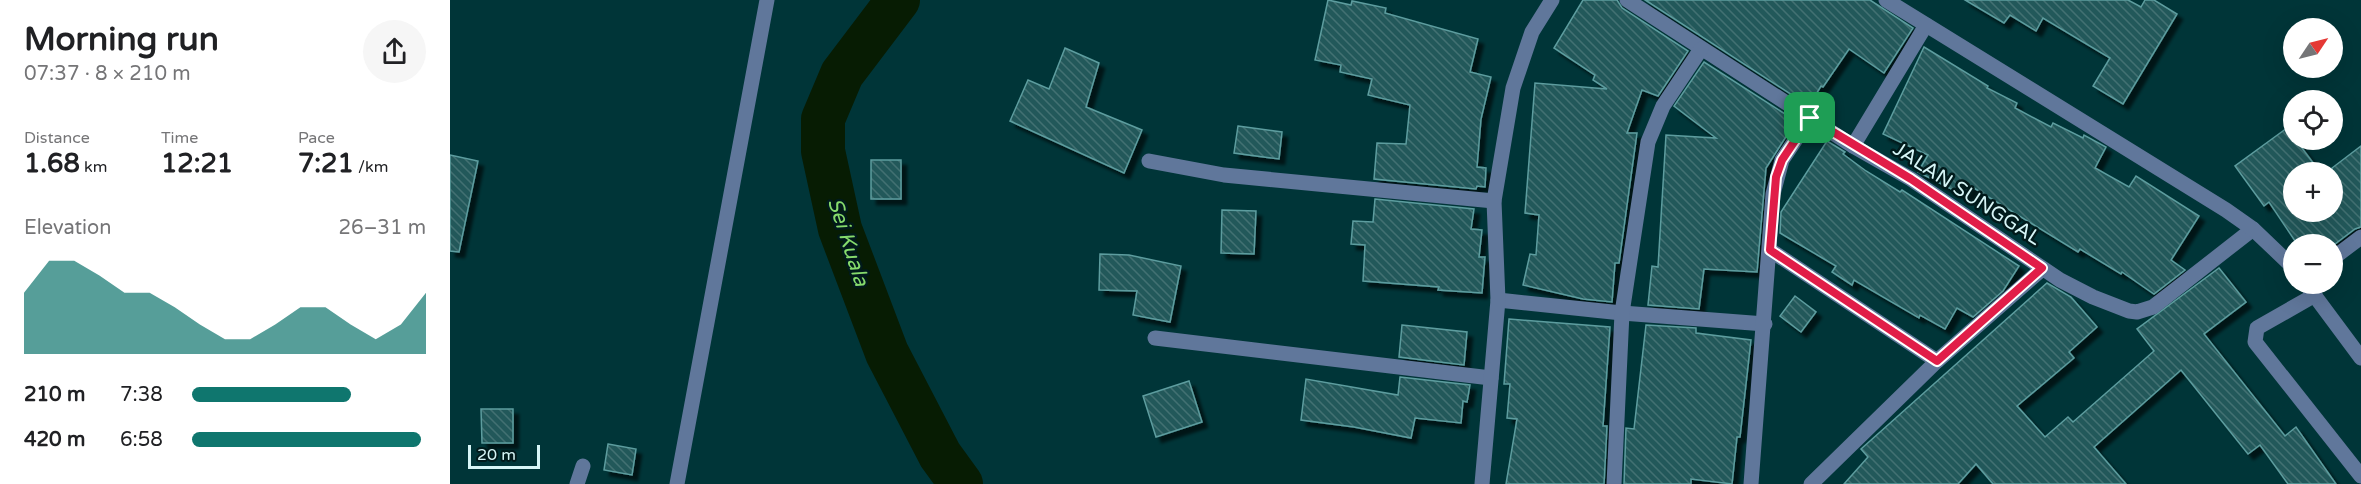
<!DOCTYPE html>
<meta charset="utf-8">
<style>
:root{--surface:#fff;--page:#f6f6f6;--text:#202124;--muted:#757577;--accent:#0f766e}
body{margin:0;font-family:"Varela Round",sans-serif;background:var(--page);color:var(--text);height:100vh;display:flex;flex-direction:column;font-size:22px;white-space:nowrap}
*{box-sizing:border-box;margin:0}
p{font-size:20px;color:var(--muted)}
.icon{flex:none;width:33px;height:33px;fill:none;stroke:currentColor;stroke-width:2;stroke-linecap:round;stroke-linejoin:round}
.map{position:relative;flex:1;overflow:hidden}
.sheet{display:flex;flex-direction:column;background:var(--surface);width:450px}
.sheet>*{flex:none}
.needle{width:39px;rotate:55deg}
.buttons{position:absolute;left:1833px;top:18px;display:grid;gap:12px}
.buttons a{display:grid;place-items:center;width:60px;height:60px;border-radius:50%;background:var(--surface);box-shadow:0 6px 24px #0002;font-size:30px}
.scale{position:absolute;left:18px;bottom:15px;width:72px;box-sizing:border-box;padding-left:6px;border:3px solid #d7f6f7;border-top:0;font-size:16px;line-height:21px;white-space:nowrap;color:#d7f6f7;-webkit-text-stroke:4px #011a1b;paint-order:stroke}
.pin{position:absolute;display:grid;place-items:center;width:51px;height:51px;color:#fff;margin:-26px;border-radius:12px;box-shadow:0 3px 9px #0006}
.round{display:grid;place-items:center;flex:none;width:63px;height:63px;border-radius:32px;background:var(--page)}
.overview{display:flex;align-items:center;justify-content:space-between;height:102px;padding:0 24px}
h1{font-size:33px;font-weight:700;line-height:45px}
.figures{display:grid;grid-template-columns:repeat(3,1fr);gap:9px;height:102px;padding:6px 24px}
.figures div{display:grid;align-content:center}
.figures b{font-size:26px;font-weight:700}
.figures small{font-size:16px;font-weight:400}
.figures p{font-size:16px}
.chart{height:168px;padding:12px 24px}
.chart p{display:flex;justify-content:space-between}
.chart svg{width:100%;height:108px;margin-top:6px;fill:var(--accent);opacity:.7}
ul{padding:0 24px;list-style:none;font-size:20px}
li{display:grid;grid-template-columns:96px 72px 1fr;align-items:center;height:45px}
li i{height:15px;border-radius:8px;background:var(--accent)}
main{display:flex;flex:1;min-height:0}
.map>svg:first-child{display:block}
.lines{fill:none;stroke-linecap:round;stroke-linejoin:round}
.river{stroke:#071c03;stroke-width:44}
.building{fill:url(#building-back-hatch);stroke:#5d9d9f;stroke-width:1.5;filter:url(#shadow)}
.minor{stroke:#60779b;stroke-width:15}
.route-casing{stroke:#fff;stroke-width:12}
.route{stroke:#e11d48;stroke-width:8}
.labels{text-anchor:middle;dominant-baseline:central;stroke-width:5;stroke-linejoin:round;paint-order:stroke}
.street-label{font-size:20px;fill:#d7f6f7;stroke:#011a1b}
.water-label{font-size:21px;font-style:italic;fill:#86db6c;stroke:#011a1b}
</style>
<main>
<section class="sheet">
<div class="overview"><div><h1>Morning run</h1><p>07:37 · 8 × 210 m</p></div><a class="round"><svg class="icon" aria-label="share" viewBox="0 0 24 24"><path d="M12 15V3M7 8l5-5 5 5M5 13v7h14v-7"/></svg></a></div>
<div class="figures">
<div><p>Distance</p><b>1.68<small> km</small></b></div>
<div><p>Time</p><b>12:21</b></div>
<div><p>Pace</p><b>7:21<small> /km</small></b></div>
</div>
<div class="chart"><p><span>Elevation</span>26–31 m</p>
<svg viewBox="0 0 160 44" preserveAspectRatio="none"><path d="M0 44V19L10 6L20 6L30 12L40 19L50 19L60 25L70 32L80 38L90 38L100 32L110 25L120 25L130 32L140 38L150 32L160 19V44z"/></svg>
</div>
<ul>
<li><b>210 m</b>7:38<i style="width:68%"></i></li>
<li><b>420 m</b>6:58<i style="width:98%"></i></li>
</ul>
</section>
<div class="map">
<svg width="1911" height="484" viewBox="0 0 1911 484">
<defs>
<pattern id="building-back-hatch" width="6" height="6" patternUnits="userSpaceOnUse" patternTransform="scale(1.5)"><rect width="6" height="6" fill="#23585a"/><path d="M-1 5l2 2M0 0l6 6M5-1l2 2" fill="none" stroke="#427172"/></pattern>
<filter id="shadow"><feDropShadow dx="5.5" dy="5.5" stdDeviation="1.5" flood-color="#0009"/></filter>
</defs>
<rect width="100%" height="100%" fill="#003538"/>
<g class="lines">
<polyline class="river" points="448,0 392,74 373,119 373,151 390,229 437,353 490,455 511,484"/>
</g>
<g class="building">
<polygon points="878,0 901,5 902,1 936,8 935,13 1028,39 1020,72 1041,77 1031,119 1027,167 1036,168 1035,187 1027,186 1026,189 924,179 927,143 956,144 960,105 918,95 922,79 890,72 891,65 865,60"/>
<polygon points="1133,0 1167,0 1172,8 1238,51 1208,96 1192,90 1177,133 1187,133 1169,263 1165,263 1162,302 1133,299 1073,285 1080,254 1086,255 1089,215 1075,213 1085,83 1157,89 1143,80 1145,75 1104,48"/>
<polygon points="1195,0 1420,0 1463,28 1434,73 1399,49 1373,87 1371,86 1359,106"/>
<polygon points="1515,0 1678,0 1691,7 1695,0 1704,0 1727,14 1673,104 1643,86 1660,58 1593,18 1586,31 1560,15 1554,23"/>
<polygon points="1474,47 1538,86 1537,88 1567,103 1565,108 1601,127 1603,123 1633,138 1634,135 1656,147 1645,168 1679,187 1686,176 1749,216 1721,260 1735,270 1704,294 1672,272 1671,274 1630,249 1628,252 1524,188 1517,197 1468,172 1478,155 1433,134"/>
<polygon points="615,48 649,63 636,107 692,130 674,173 560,121 578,80 599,89"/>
<polygon points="1254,62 1346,121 1316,168 1307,272 1254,269 1249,309 1198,305 1202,266 1208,267 1216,135 1266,138 1224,106"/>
<polygon points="788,126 832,132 829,159 784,153"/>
<polygon points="1837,128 1844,140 1846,140 1870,172 1844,172 1844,212 1882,212 1882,168 1911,146 1911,227 1905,229 1885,244 1847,244 1819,202 1814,206 1785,166"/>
<polygon points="1377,141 1395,152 1393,154 1416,171 1450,192 1452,190 1569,266 1553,291 1523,317 1507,308 1495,329 1470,315 1469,318 1404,280 1402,285 1382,272 1386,266 1330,233 1331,212"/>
<polygon points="0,155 28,161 9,252 0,251"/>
<rect x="421" y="160" width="30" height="39"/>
<polygon points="925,199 1024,209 1021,229 1032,230 1029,257 1035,257 1032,293 988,290 989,287 913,281 915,245 901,244 903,221 923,222"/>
<polygon points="772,210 806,211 804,254 771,253"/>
<polygon points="650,254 679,255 731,266 720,322 683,315 687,291 649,290"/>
<polygon points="1769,268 1796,302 1754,334 1835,436 1846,427 1886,484 1838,484 1810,445 1798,454 1731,370 1644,447 1676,484 1543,484 1526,464 1508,484 1394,484 1418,457 1411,449 1597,283 1621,297 1647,327 1619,352 1624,358 1567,406 1595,437 1618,417 1623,422 1704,351 1687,329"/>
<polygon points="1345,296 1366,312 1351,332 1330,316"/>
<polygon points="1059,319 1160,327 1153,426 1157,426 1154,484 1056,484 1067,419 1057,418 1060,384 1054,384"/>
<polygon points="952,325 1017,332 1014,365 949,357"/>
<polygon points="1196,325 1246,328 1246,333 1301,340 1290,437 1287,437 1282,484 1241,479 1241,484 1174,484 1176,428 1184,429"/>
<polygon points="950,377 1020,385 1017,402 1013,401 1011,423 965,418 961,438 904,427 851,420 856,379 948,395"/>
<polygon points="739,381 752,422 706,437 693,396"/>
<polygon points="31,409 63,409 63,443 32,443"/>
<polygon points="158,444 186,449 182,475 154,470"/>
</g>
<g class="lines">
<g class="minor">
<polyline points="1177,0 1403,146 1461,179 1610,280 1643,297 1679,311 1687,312 1703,307 1803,229"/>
<polyline points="1436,0 1776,210 1803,229 1844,268"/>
<polyline points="1403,146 1476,25"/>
<polyline points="699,161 774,175 1044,201"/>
<polyline points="1320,250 1487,361"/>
<polyline points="1882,259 1911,237"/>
<polyline points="1856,284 1911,358"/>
<polyline points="1865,295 1807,328 1805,342 1911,476"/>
<polyline points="1048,300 1172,313 1315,324"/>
<polyline points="705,338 1041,378"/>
<polyline points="127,484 133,466"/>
<polyline points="227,484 317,0"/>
<polyline points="1032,484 1048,300 1044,201 1063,88 1082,32 1102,0"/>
<polyline points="1164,484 1172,313 1198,142 1213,106 1251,49"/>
<polyline points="1301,484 1323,194 1332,160 1360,118"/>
<polyline points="1361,484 1487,361 1592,269"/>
</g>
</g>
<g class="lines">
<defs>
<polygon id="route" points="1360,118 1461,179 1592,268 1487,361 1320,250 1326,177 1332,160"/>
</defs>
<use href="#route" class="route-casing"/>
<use href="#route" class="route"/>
</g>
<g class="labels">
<g class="street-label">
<text transform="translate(1517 194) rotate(33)">JALAN SUNGGAL</text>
</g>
<g class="water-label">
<text transform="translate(398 242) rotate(72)">Sei Kuala</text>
</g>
</g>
</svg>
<div class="buttons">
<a><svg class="needle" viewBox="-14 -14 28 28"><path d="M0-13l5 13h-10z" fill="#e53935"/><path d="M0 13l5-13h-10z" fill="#757577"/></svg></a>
<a><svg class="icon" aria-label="locate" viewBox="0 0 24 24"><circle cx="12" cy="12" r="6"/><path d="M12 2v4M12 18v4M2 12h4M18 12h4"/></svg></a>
<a>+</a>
<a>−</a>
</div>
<div class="scale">20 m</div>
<div class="pin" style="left:1360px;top:118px;background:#1e9e55"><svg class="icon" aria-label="arrive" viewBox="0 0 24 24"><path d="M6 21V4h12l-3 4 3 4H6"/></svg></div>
</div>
</main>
